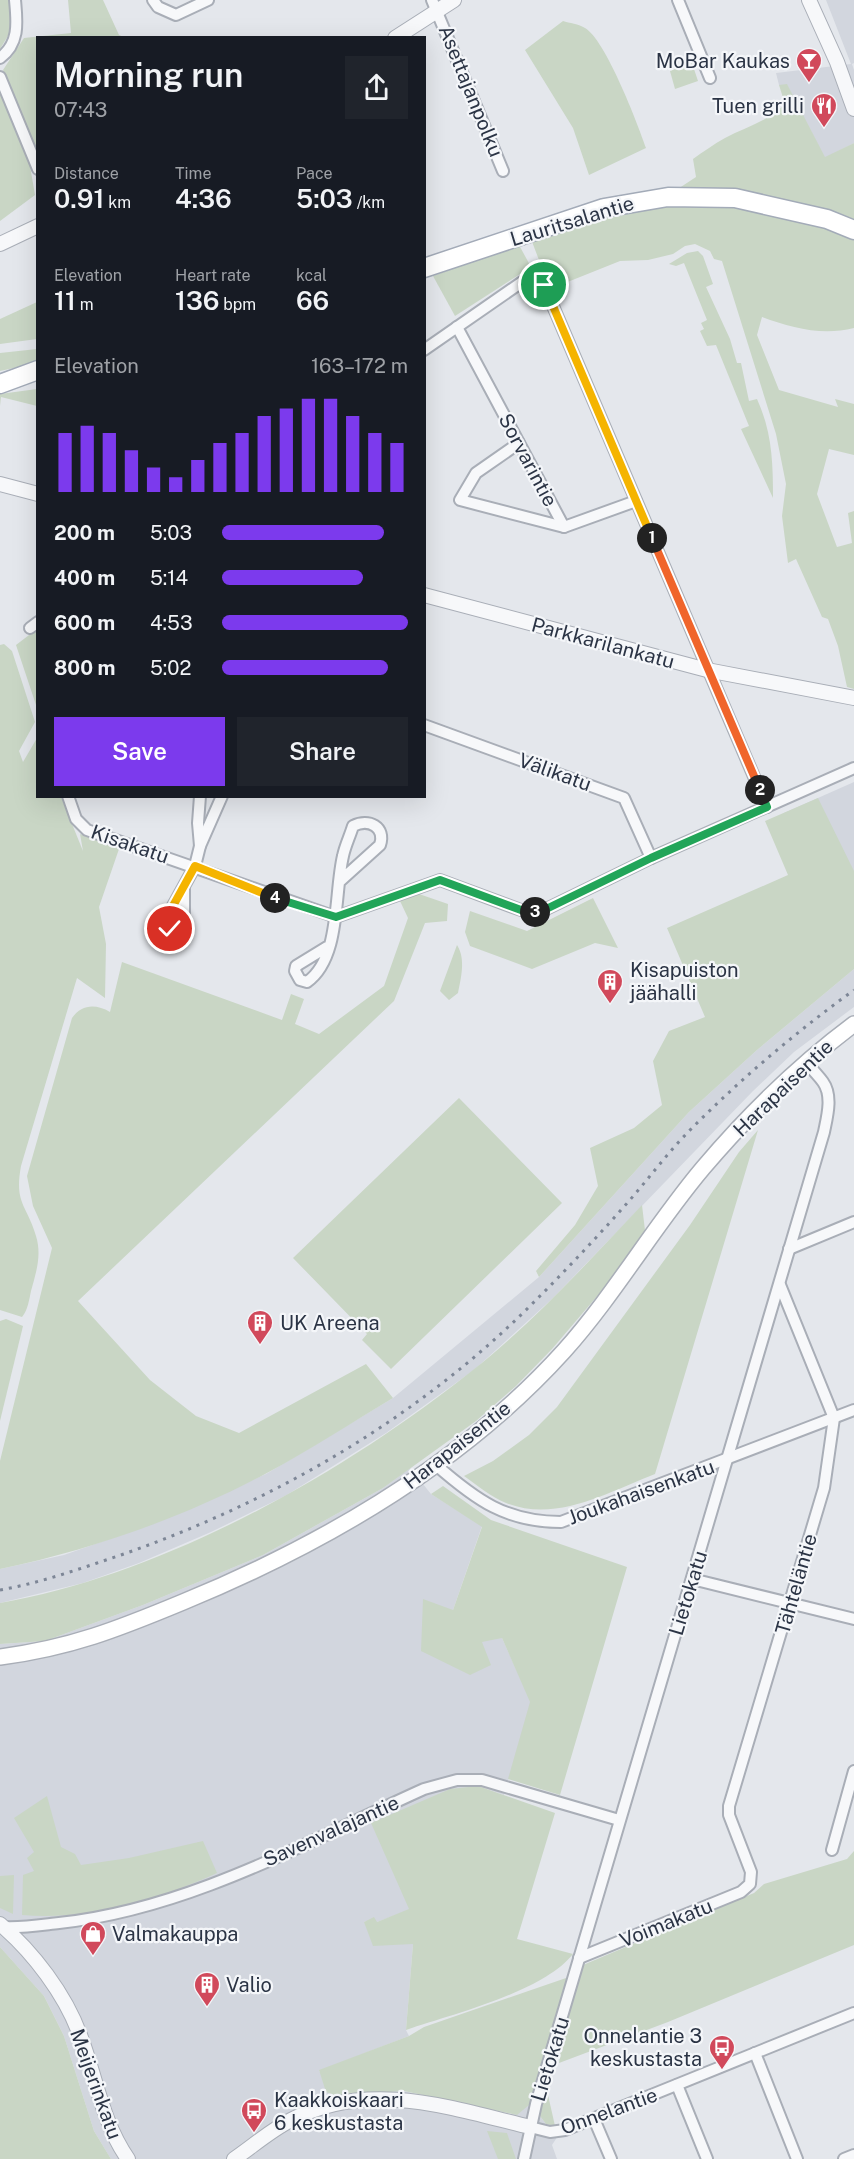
<!DOCTYPE html>
<meta charset="utf-8">
<style>
:root{--surface:#171b24;--page:#20242c;--text:#f1f3f6;--muted:#9ea1a6;--accent:#7c3aed}
body{margin:0;font-family:"Public Sans",sans-serif;background:var(--page);color:var(--text);height:100vh;display:flex;flex-direction:column;font-size:22px;white-space:nowrap}
*{box-sizing:border-box;margin:0}
p{font-size:20px;color:var(--muted)}
.icon{flex:none;width:33px;height:33px;fill:none;stroke:currentColor;stroke-width:2;stroke-linecap:round;stroke-linejoin:round}
.map{position:relative;flex:1;overflow:hidden}
.sheet{position:absolute;left:36px;top:36px;width:390px;height:762px;display:flex;flex-direction:column;background:var(--surface);border-radius:0px;box-shadow:0 6px 24px #0002}
.sheet>*{flex:none}
.pin{position:absolute;display:grid;place-items:center;width:51px;height:51px;color:#fff;margin:-26px;border:3px solid #fff;border-radius:50%;box-shadow:0 2px 6px #0007}
.km{position:absolute;width:30px;height:30px;margin:-15px;border-radius:50%;background:#222;color:#fff;font-size:16px;line-height:30px;text-align:center}
.round{display:grid;place-items:center;flex:none;width:63px;height:63px;border-radius:0px;background:var(--page)}
.overview{display:flex;align-items:center;justify-content:space-between;height:102px;padding:0 18px}
h1{font-size:33px;font-weight:600;line-height:45px}
.stats{display:grid;grid-template-columns:repeat(3,1fr);gap:9px;height:102px;padding:6px 18px}
.stats div{display:grid;align-content:center}
.stats b{font-size:26px;font-weight:600}
.stats small{font-size:16px;font-weight:400}
.stats p{font-size:16px}
.chart{height:168px;padding:12px 18px}
.chart p{display:flex;justify-content:space-between}
.chart svg{width:100%;height:108px;margin-top:6px;stroke:var(--accent);stroke-width:6}
.button{display:flex;gap:12px;margin-top:auto;padding:12px 18px}
.button a{flex:1;height:69px;border-radius:0px;background:var(--accent);color:#fff;font-size:24px;font-weight:600;line-height:69px;text-align:center}
.button a+a{background:var(--page);color:var(--text)}
ul{padding:0 18px;list-style:none;font-size:20px}
li{display:grid;grid-template-columns:96px 72px 1fr;align-items:center;height:45px}
li i{height:15px;border-radius:8px;background:var(--accent)}
.map>svg:first-child{display:block}
.built{fill:#d2d6de}
.green{fill:#c9d6c5}
.lines{fill:none;stroke-linecap:round;stroke-linejoin:round}
.minor-casing{stroke:#a9aeb7;stroke-width:14}
.tertiary-casing{stroke:#a9aeb7;stroke-width:16}
.secondary-casing{stroke:#a9aeb7;stroke-width:18}
.primary-casing{stroke:#a3abb8;stroke-width:21}
.minor{stroke:#f7f8fa;stroke-width:10}
.tertiary{stroke:#f7f8fa;stroke-width:14}
.secondary{stroke:#fff;stroke-width:15}
.primary{stroke:#fff;stroke-width:18}
.rail{stroke:#7d8696;stroke-width:3;stroke-dasharray:3 6;stroke-linecap:butt}
.split-1-casing{stroke:#fff;stroke-width:12}
.split-2-casing{stroke:#fff;stroke-width:12}
.split-3-casing{stroke:#fff;stroke-width:12}
.split-4-casing{stroke:#fff;stroke-width:12}
.split-5-casing{stroke:#fff;stroke-width:12}
.split-1{stroke:#f5b400;stroke-width:8}
.split-2{stroke:#f0652b;stroke-width:8}
.split-3{stroke:#22a559;stroke-width:8}
.split-4{stroke:#22a559;stroke-width:8}
.split-5{stroke:#f5b400;stroke-width:8}
.labels{text-anchor:middle;dominant-baseline:central;stroke-width:4.5;stroke-linejoin:round;paint-order:stroke}
.poi-label{font-size:20px;fill:#2b3445;stroke:#f4f6f9;text-anchor:start}
.street-label{font-size:20px;fill:#2b3445;stroke:#f4f6f9}
</style>
<div class="map">
<svg width="854" height="2159" viewBox="0 0 854 2159">
<rect width="100%" height="100%" fill="#e4e7ec"/>
<g class="built">
<polygon points="826,0 854,0 854,63 852,64 854,70 854,143 825,158 787,85 779,85 776,73 851,64"/>
<polygon points="854,782 854,959 784,813"/>
<polygon points="854,969 854,1007 794,1052 753,1091 552,1299 474,1370 386,1433 285,1496 211,1532 139,1563 83,1583 0,1603 0,1569 64,1555 163,1520 266,1474 393,1398 539,1277 689,1112 757,1050"/>
<polygon points="410,1468 431,1494 482,1526 444,1636 502,1638 531,1702 504,1795 478,1786 409,1910 377,1922 364,1921 413,1944 406,2030 409,2036 319,2071 354,2094 404,2091 509,2115 529,2105 529,2101 541,2105 540,2116 546,2124 555,2126 567,2122 552,2145 557,2159 111,2159 94,2131 64,2036 44,1996 0,1947 0,1644 45,1641 143,1605 263,1555 383,1488"/>
</g>
<g class="green">
<polygon points="0,0 11,0 14,26 0,49"/>
<polygon points="68,0 103,0 119,35 124,37 38,38 37,153 3,70 24,38 71,33"/>
<path d="M563 21C569 23 579 24 585 28 605 39 638 124 646 148L589 175 573 128 525 50Z"/>
<polygon points="692,63 698,81 675,89 670,71"/>
<path d="M787 84 825 157 854 143V328C822 336 792 328 762 317L757 335 779 390 838 407 835 399 854 404V455L829 449 817 494 837 547 852 543 848 513 854 511V689L847 687 838 646 828 619 822 617 796 559 788 563 782 516 786 484 776 434 722 261 714 259 710 251 695 244 685 246 673 254 648 260 620 261 550 289 531 239 583 221 655 204 696 177 693 159C703 152 714 144 725 138 746 127 767 122 785 104L779 85Z"/>
<polygon points="0,91 30,166 35,195 0,221"/>
<polygon points="519,245 531,267 455,316 433,276"/>
<path d="M698 251 703 256 713 284 706 287 730 339 737 363H741L749 401 757 399C772 432 773 462 773 498L741 429 749 426 716 345 707 346 700 331 704 329 701 323 707 320 684 263 676 266 669 264 687 253Z"/>
<polygon points="37,302 37,339 0,344 0,319"/>
<polygon points="37,349 37,363 0,371 0,353"/>
<polygon points="37,389 37,406 1,397 0,406 0,394"/>
<polygon points="37,629 37,708 16,645"/>
<path d="M4 644 12 651 35 722 19 751 23 762 37 738 38 796 61 797 83 851 80 834 119 849 99 907 106 944 105 998 77 978 21 1166C14 1204 27 1205 36 1236 42 1255 36 1273 31 1291 29 1300 28 1310 22 1317L0 1310V645Z"/>
<polygon points="818,798 854,871 854,969 757,1050 689,1112 539,1277 536,1271 575,1225 598,1186 590,1148 634,1128 662,1105 653,1061 669,1031 705,1017 667,928 788,875 765,821"/>
<path d="M419 894 448 904 447 921 425 923 394 1001 78 1301 150 1380 196 1416 239 1433 366 1364 393 1398C351 1423 310 1450 267 1473 185 1517 91 1550 0 1569V1461L52 1248 33 1206 27 1176 72 1018C82 1004 96 1004 110 1012L122 962 282 1020 291 994 304 999 295 1024 319 1034 384 986 408 918 400 901Z"/>
<polygon points="593,898 618,948 595,943 532,969 470,946 465,932 470,911 527,931"/>
<path d="M457 945C466 959 461 978 458 993L449 1000 440 991Z"/>
<polygon points="459,1098 562,1203 391,1369 362,1340 367,1334 293,1258"/>
<path d="M758 1130 655 1474C608 1492 557 1523 506 1503 491 1497 477 1485 464 1476L493 1461 529 1435 557 1407 690 1225 739 1152Z"/>
<path d="M642 1205 646 1239 552 1349 516 1386 476 1421 383 1488 263 1555 143 1605 45 1641 0 1644V1603C165 1574 343 1474 473 1370 535 1321 588 1262 642 1205Z"/>
<polygon points="6,1319 23,1326 0,1421 0,1321"/>
<polygon points="443,1486 491,1520 627,1567 560,1795 508,1779 530,1702 502,1638 482,1642 491,1665 470,1675 421,1651 423,1599 453,1610 482,1527 431,1494"/>
<path d="M478 1786 555 1813 517 1939 573 1954C543 1992 453 2014 406 2030L413 1944 373 1946 364 1922 374 1917 377 1922 409 1909 371 1823 450 1789Z"/>
<path d="M47 1796 61 1847 75 1854 81 1865 129 1858 203 1841 217 1873C158 1900 87 1921 22 1915L23 1875 34 1871 27 1858 34 1852 14 1818Z"/>
<polygon points="854,1851 854,1945 668,2022 559,2063 564,2026 583,1965 754,1893 764,1884 847,1859"/>
<polygon points="14,1875 13,1914 0,1908 0,1876"/>
<polygon points="0,1947 44,1996 64,2036 94,2131 111,2159 0,2159"/>
<polygon points="569,1977 529,2105 517,2115 404,2091 337,2096 326,2092 319,2070 409,2036 424,2027"/>
<polygon points="546,2086 555,2126 546,2124 540,2116"/>
<polygon points="487,2131 507,2133 516,2159 498,2159"/>
</g>
<g class="lines">
<defs>
<g id="minor">
<polyline points="153,0 158,7 176,15 208,0"/>
<polyline points="432,0 503,171"/>
<polyline points="678,0 710,78"/>
<path d="M0 58C20 43 17 22 15 0"/>
<polyline points="0,77 38,169"/>
<polyline points="457,327 564,527 636,501"/>
<polyline points="424,350 522,282 531,279 544,285 767,807"/>
<polyline points="519,443 476,473 460,500 564,527"/>
<polyline points="30,628 38,622"/>
<polyline points="424,725 624,798 651,858"/>
<polyline points="68,796 76,819 87,830 336,917 440,880 521,910 540,912 651,858 854,768"/>
<polyline points="200,846 198,823 200,796"/>
<polyline points="184,886 184,927 175,932 167,926 168,915 195,866 200,846 222,796"/>
<path d="M327 947 296 966 295 971 300 980 307 982C341 958 334 893 343 856 345 846 350 836 353 826 369 818 386 827 380 845L339 882"/>
<polyline points="789,1249 854,1222"/>
<path d="M436 1465C476 1500 506 1522 561 1522L854 1410"/>
<polyline points="692,1579 854,1619"/>
<polyline points="832,1850 854,1771"/>
<path d="M4 1927C23 1928 41 1925 59 1923 189 1909 306 1842 424 1789L457 1780H482L619 1820"/>
<polyline points="579,1958 741,1892 750,1884 751,1872 729,1815 729,1806 824,1488 834,1418 780,1285"/>
<polyline points="755,2053 797,2159"/>
<polyline points="677,2085 707,2159"/>
<polyline points="594,2119 611,2159"/>
<polyline points="530,2127 550,2132 565,2130 854,2013"/>
<path d="M524 2159 536 2104 824 1132C827 1117 833 1096 823 1082 818 1075 812 1070 807 1062"/>
<polyline points="844,2159 854,2155"/>
</g>
<g id="tertiary">
<polyline points="809,0 837,62 854,109"/>
<polyline points="395,38 454,0"/>
<polyline points="0,244 38,226"/>
<polyline points="0,484 38,494"/>
<polyline points="424,595 707,670 854,698"/>
<path d="M0 1924C33 1952 65 1994 80 2035 96 2077 102 2122 128 2159"/>
<path d="M234 2159C253 2146 271 2130 291 2120 369 2079 451 2108 530 2127"/>
</g>
<path id="secondary" d="M0 1657C70 1648 118 1629 183 1602 324 1544 461 1465 564 1351 615 1294 654 1226 703 1168 748 1115 799 1065 854 1024"/>
<g id="primary">
<polyline points="424,268 604,208 668,197 735,198 827,219 854,230"/>
<polyline points="0,384 38,370"/>
</g>
</defs>
<use href="#minor" class="minor-casing"/>
<use href="#tertiary" class="tertiary-casing"/>
<use href="#secondary" class="secondary-casing"/>
<use href="#primary" class="primary-casing"/>
<use href="#minor" class="minor"/>
<use href="#tertiary" class="tertiary"/>
<use href="#secondary" class="secondary"/>
<use href="#primary" class="primary"/>
<path class="rail" d="M0 1590C40 1583 79 1569 118 1556 274 1502 421 1417 538 1298 569 1267 600 1234 629 1201 650 1177 669 1151 692 1128 742 1078 796 1032 854 990"/>
</g>
<g class="lines">
<defs>
<polyline id="split-1" points="544,285 652,538"/>
<polyline id="split-2" points="652,538 760,790"/>
<polyline id="split-3" points="535,912 540,912 651,858 767,807 760,790"/>
<polyline id="split-4" points="275,898 336,917 440,880 521,910 535,912"/>
<polyline id="split-5" points="170,929 168,915 195,866 275,898"/>
</defs>
<use href="#split-1" class="split-1-casing"/>
<use href="#split-2" class="split-2-casing"/>
<use href="#split-3" class="split-3-casing"/>
<use href="#split-4" class="split-4-casing"/>
<use href="#split-5" class="split-5-casing"/>
<use href="#split-1" class="split-1"/>
<use href="#split-2" class="split-2"/>
<use href="#split-3" class="split-3"/>
<use href="#split-4" class="split-4"/>
<use href="#split-5" class="split-5"/>
</g>
<defs>
<symbol id="bar-pin" viewBox="-11 -11 22 30"><path d="M0 17L-7.5 6A9.5 9.5 0 1 1 7.5 6Z" fill="#d1495b" stroke="#f4f6f9"/><path d="M-6-5H6L.8 .8V4.5H3.5V6h-7V4.5H-.8V.8Z" fill="#fff"/></symbol>
<symbol id="restaurant-pin" viewBox="-11 -11 22 30"><path d="M0 17L-7.5 6A9.5 9.5 0 1 1 7.5 6Z" fill="#d1495b" stroke="#f4f6f9"/><path d="M-5-6h1v4h1v-4h1v4h1v-4h1v5L-1.5 .5V6h-2V.5L-5-1ZM5-6V6H3V1.5H1.5Q1.5-4 5-6Z" fill="#fff"/></symbol>
<symbol id="building-pin" viewBox="-11 -11 22 30"><path d="M0 17L-7.5 6A9.5 9.5 0 1 1 7.5 6Z" fill="#d1495b" stroke="#f4f6f9"/><path d="M-4-6H4V6H1V3H-1V6H-4ZM-2.5-4.3h1.7v1.8h-1.7ZM.8-4.3h1.7v1.8H.8ZM-2.5-1h1.7V.8h-1.7ZM.8-1h1.7V.8H.8Z" fill="#fff"/></symbol>
<symbol id="shop-pin" viewBox="-11 -11 22 30"><path d="M0 17L-7.5 6A9.5 9.5 0 1 1 7.5 6Z" fill="#d1495b" stroke="#f4f6f9"/><path d="M-5-2.5h2.3a2.7 3.5 0 0 1 5.4 0H5L5.5 6h-11ZM-1.5-2.5h3a1.5 2.3 0 0 0-3 0Z" fill="#fff"/></symbol>
<symbol id="bus-pin" viewBox="-11 -11 22 30"><path d="M0 17L-7.5 6A9.5 9.5 0 1 1 7.5 6Z" fill="#d1495b" stroke="#f4f6f9"/><path d="M-5-6H5V4H4V6H2V4H-2V6H-4V4H-5ZM-3.5-4V0h7V-4ZM-3.5 1.2v1.5H-2V1.2ZM2 1.2v1.5H3.5V1.2Z" fill="#fff"/></symbol>
</defs>
<g fill-rule="evenodd">
<use href="#bar-pin" x="794" y="46" width="30" height="40"/>
<use href="#restaurant-pin" x="809" y="91" width="30" height="40"/>
<use href="#building-pin" x="595" y="967" width="30" height="40"/>
<use href="#building-pin" x="245" y="1308" width="30" height="40"/>
<use href="#shop-pin" x="78" y="1919" width="30" height="40"/>
<use href="#building-pin" x="192" y="1970" width="30" height="40"/>
<use href="#bus-pin" x="707" y="2033" width="30" height="40"/>
<use href="#bus-pin" x="239" y="2096" width="30" height="40"/>
</g>
<g class="labels">
<g class="poi-label">
<text x="790" y="61" text-anchor="end">MoBar Kaukas</text>
<text x="804" y="106" text-anchor="end">Tuen grilli</text>
<text x="630" y="970">Kisapuiston<tspan x="630" dy="23">jäähalli</tspan></text>
<text x="280" y="1323">UK Areena</text>
<text x="112" y="1934">Valmakauppa</text>
<text x="226" y="1985">Valio</text>
<text x="702" y="2036" text-anchor="end">Onnelantie 3<tspan x="702" dy="23">keskustasta</tspan></text>
<text x="274" y="2100">Kaakkoiskaari<tspan x="274" dy="23">6 keskustasta</tspan></text>
</g>
<g class="street-label">
<text transform="translate(471 91) rotate(68)">Asettajanpolku</text>
<text transform="translate(572 221) rotate(-17)">Lauritsalantie</text>
<text transform="translate(528 460) rotate(62)">Sorvarintie</text>
<text transform="translate(603 643) rotate(15)">Parkkarilankatu</text>
<text transform="translate(555 772) rotate(20)">Välikatu</text>
<text transform="translate(130 844) rotate(19)">Kisakatu</text>
<text transform="translate(783 1088) rotate(-44)">Harapaisentie</text>
<text transform="translate(457 1445) rotate(-38)">Harapaisentie</text>
<text transform="translate(641 1492) rotate(-20)">Joukahaisenkatu</text>
<text transform="translate(796 1584) rotate(-74)">Tähteläntie</text>
<text transform="translate(688 1593) rotate(-73)">Lietokatu</text>
<text transform="translate(331 1831) rotate(-24)">Savenvalajantie</text>
<text transform="translate(666 1923) rotate(-22)">Voimakatu</text>
<text transform="translate(550 2059) rotate(-73)">Lietokatu</text>
<text transform="translate(96 2084) rotate(70)">Meijerinkatu</text>
<text transform="translate(609 2111) rotate(-20)">Onnelantie</text>
</g>
</g>
</svg>
<div class="pin" style="left:544px;top:285px;background:#1e9e55"><svg class="icon" aria-label="arrive" viewBox="0 0 24 24"><path d="M6 21V4h12l-3 4 3 4H6"/></svg></div>
<div class="pin" style="left:170px;top:929px;background:#d93025"><svg class="icon" aria-label="check" viewBox="0 0 24 24"><path d="M5 12l5 5 9-10"/></svg></div>
<b class="km" style="left:652px;top:538px">1</b>
<b class="km" style="left:760px;top:790px">2</b>
<b class="km" style="left:535px;top:912px">3</b>
<b class="km" style="left:275px;top:898px">4</b>
<section class="sheet">
<div class="overview"><div><h1>Morning run</h1><p>07:43</p></div><a class="round"><svg class="icon" aria-label="share" viewBox="0 0 24 24"><path d="M12 15V3M7 8l5-5 5 5M5 13v7h14v-7"/></svg></a></div>
<div class="stats">
<div><p>Distance</p><b>0.91<small> km</small></b></div>
<div><p>Time</p><b>4:36</b></div>
<div><p>Pace</p><b>5:03<small> /km</small></b></div>
</div>
<div class="stats">
<div><p>Elevation</p><b>11<small> m</small></b></div>
<div><p>Heart rate</p><b>136<small> bpm</small></b></div>
<div><p>kcal</p><b>66</b></div>
</div>
<div class="chart"><p><span>Elevation</span>163–172 m</p>
<svg viewBox="0 0 160 44" preserveAspectRatio="none"><path d="M5 44V20M15 44V17M25 44V20M35 44V27M45 44V34M55 44V38M65 44V31M75 44V24M85 44V20M95 44V13M105 44V10M115 44V6M125 44V6M135 44V13M145 44V20M155 44V24"/></svg>
</div>
<ul>
<li><b>200 m</b>5:03<i style="width:87%"></i></li>
<li><b>400 m</b>5:14<i style="width:76%"></i></li>
<li><b>600 m</b>4:53<i style="width:100%"></i></li>
<li><b>800 m</b>5:02<i style="width:89%"></i></li>
</ul>
<div class="button"><a>Save</a><a>Share</a></div>
</section>
</div>
